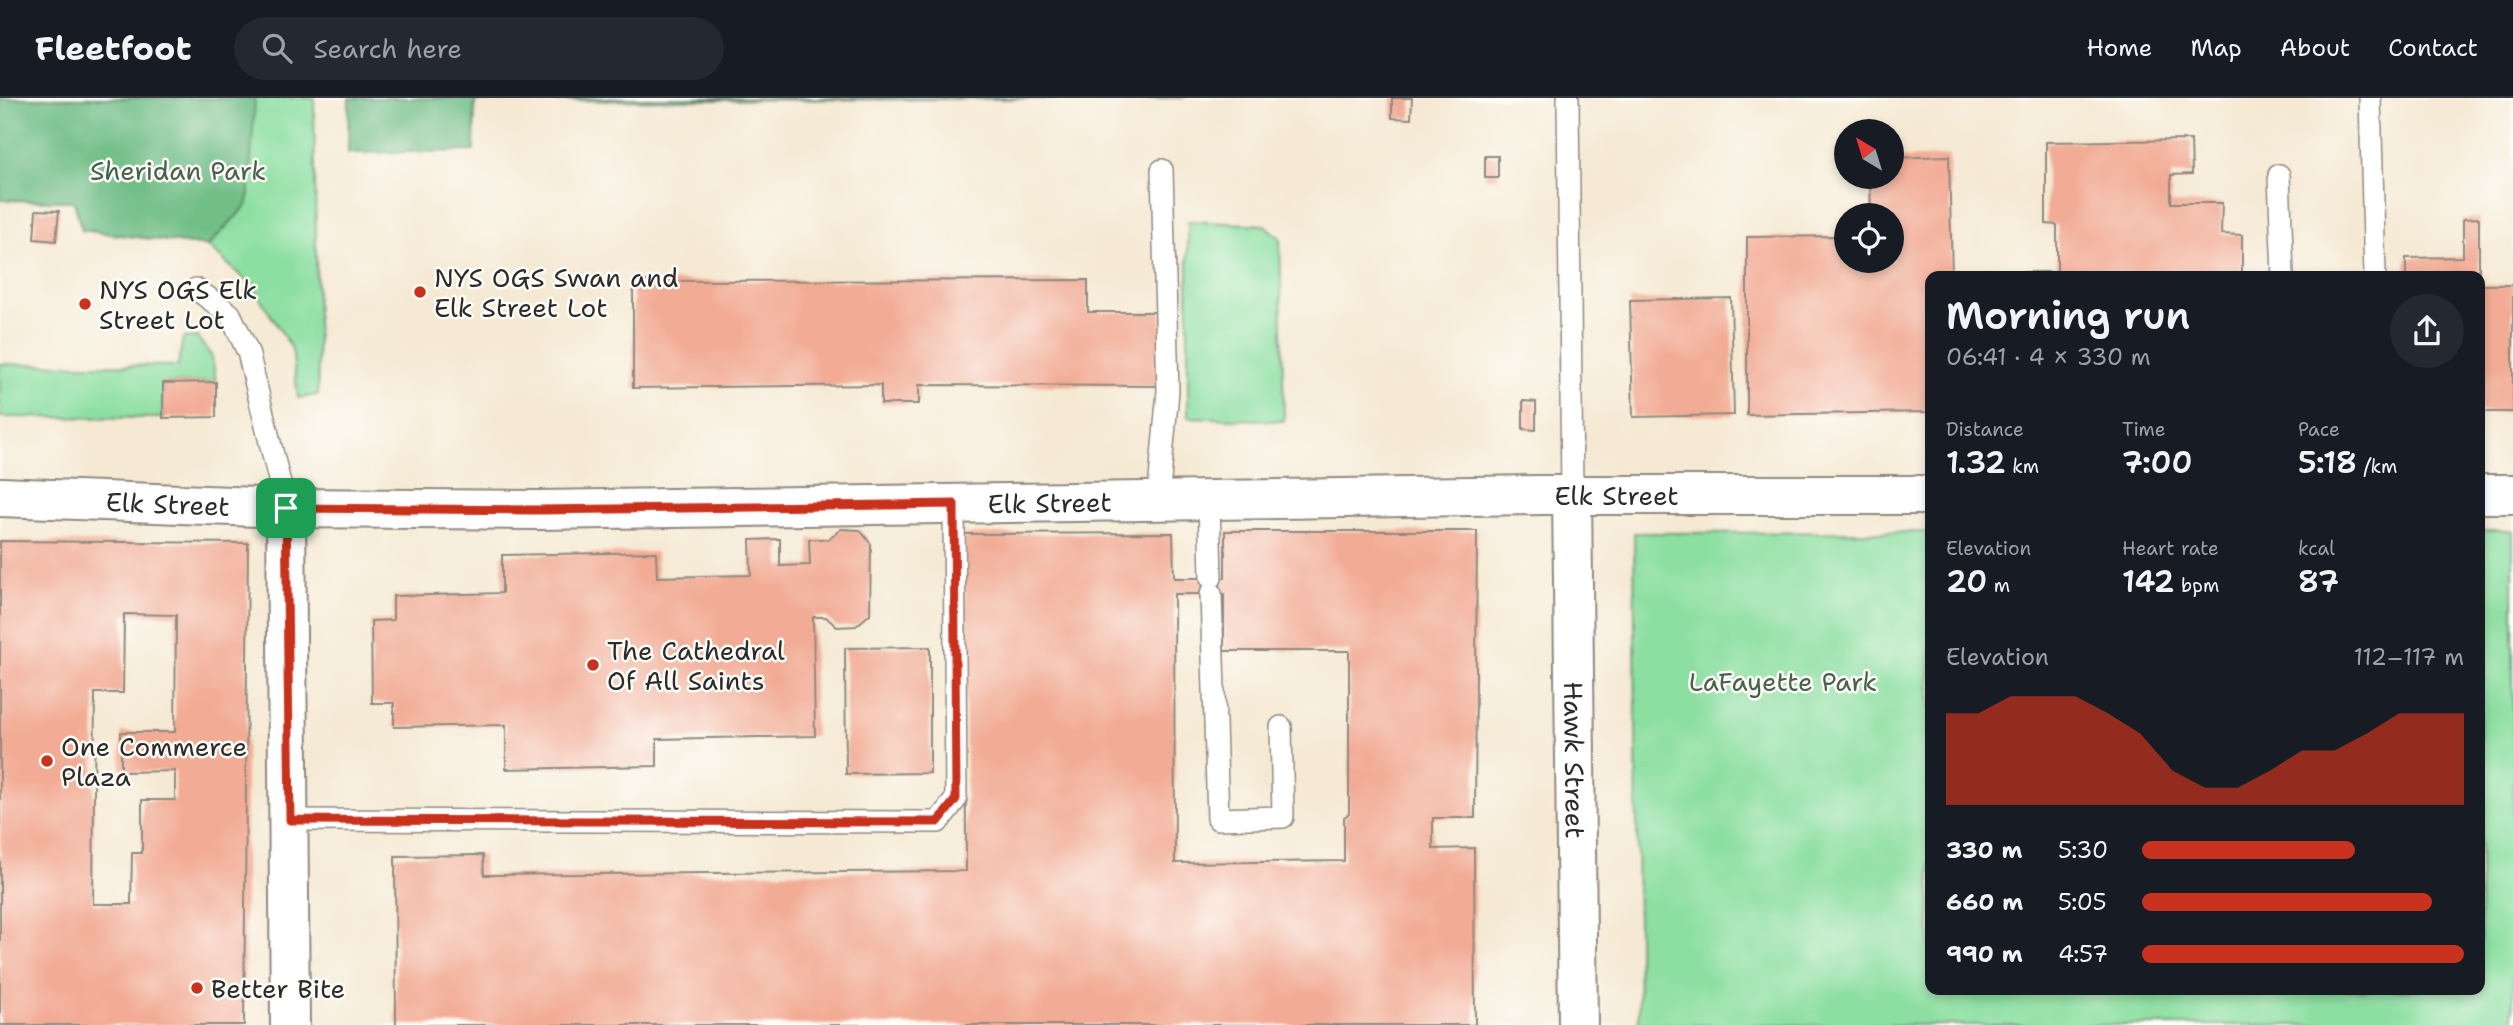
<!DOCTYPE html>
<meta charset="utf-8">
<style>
:root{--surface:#171b24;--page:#242831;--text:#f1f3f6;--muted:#9ea1a6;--line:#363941;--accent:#c8321e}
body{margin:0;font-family:"Shantell Sans",sans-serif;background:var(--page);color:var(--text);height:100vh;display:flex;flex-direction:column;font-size:26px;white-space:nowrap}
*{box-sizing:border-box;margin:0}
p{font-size:23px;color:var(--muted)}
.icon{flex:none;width:38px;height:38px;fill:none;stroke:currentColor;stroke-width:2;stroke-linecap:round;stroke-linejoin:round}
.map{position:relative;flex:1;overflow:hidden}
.side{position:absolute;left:1925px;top:173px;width:560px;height:724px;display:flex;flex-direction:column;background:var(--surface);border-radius:14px;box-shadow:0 4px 10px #0003}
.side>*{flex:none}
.needle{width:46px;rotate:322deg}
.tools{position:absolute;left:1834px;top:21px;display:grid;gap:14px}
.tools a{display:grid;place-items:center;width:70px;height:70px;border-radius:50%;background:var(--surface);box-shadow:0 4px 10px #0003;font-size:35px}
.pin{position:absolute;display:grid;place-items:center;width:60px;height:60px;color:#fff;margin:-30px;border-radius:14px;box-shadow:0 4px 10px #0006}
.round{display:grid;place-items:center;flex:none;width:74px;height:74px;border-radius:37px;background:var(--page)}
.head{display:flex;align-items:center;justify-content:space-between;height:119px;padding:0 21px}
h1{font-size:38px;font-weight:600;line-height:52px}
.metrics{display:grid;grid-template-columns:repeat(3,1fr);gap:10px;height:119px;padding:7px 21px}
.metrics div{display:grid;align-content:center}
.metrics b{font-size:30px;font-weight:600}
.metrics small{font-size:19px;font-weight:400}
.metrics p{font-size:19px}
.chart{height:196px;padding:14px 21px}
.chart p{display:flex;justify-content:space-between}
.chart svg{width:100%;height:126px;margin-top:7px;fill:var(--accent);opacity:.7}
ul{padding:0 21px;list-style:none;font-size:23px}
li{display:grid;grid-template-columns:112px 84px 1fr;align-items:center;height:52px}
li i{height:18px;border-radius:9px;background:var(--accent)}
header{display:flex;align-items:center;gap:42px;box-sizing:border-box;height:98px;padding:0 35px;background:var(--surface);border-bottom:2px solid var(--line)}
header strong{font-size:33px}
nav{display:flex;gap:38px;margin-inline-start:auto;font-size:24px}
.search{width:490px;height:63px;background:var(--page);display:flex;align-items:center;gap:18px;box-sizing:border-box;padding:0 24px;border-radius:38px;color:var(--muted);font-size:26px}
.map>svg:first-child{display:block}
.green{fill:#8cdfa1;stroke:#5c8566;stroke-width:2}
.forest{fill:#71be87;stroke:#4e7459;stroke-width:2}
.building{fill:#f2ab94;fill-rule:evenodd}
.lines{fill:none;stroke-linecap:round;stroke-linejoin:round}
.service-casing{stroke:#908a7f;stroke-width:24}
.minor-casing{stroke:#908a7f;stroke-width:42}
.service{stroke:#fff;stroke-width:21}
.minor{stroke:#fff;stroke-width:38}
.route-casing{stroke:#fff;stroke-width:14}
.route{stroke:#c8321e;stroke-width:9}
.poi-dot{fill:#c8321e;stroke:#fdfcf7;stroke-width:2.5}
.labels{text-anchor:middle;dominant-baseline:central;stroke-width:5;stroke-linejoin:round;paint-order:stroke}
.park-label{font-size:26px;fill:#48614e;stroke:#fdfcf7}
.poi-label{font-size:26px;fill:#2b2b2b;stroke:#fdfcf7;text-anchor:start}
.street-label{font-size:26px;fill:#2b2b2b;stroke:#fdfcf7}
</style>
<header>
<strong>Fleetfoot</strong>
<div class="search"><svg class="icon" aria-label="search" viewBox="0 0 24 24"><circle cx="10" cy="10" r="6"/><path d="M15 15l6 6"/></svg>Search here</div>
<nav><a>Home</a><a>Map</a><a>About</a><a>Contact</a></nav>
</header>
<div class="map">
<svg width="2513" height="927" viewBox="0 0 2513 927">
<rect width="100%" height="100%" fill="#fdfcf7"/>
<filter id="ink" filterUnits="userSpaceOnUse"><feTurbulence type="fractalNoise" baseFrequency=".0143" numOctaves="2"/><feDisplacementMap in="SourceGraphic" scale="14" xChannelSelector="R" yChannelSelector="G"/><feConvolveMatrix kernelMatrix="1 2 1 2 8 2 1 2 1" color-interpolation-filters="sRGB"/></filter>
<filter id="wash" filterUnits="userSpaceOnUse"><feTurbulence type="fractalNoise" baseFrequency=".00686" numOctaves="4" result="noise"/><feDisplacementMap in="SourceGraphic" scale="28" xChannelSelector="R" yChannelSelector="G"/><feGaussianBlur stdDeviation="1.57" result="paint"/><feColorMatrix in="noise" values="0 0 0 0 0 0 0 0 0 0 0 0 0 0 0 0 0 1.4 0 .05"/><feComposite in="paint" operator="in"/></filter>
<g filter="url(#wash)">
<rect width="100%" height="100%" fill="#f5e9d3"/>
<g class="green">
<polygon points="0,0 314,0 318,297 298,300 292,251 253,189 208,148 82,132 74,103 0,102"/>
<polygon points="1188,123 1264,127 1280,140 1284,323 1188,319"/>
<polygon points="197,239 212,259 216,284 163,285 163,320 0,319 0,266 178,268 183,240"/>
<polygon points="2480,433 2513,433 2513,927 1639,927 1634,435 1930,434 1930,892 2480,892"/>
</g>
<g class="forest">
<polygon points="0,0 255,0 248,106 208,148 82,132 74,103 0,102"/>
<polygon points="349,0 1185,0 475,3 474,53 348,55"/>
</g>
<g id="blocks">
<g class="building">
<polygon points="1392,0 1412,0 1411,21 1392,20"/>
<polygon points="2191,42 2192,76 2171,77 2171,105 2222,105 2221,136 2242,137 2242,178 2015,178 2016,174 2057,174 2057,127 2046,126 2046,44"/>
<rect x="1485" y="58" width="13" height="22"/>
<polygon points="1949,58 1952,178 1930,178 1930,314 1747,317 1747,139 1846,138 1846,163 1892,163 1892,117 1871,117 1870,79 1892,79 1892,60"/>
<polygon points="36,112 59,113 56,143 34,141"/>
<polygon points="2479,120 2479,178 2406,178 2406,160 2463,159 2463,121"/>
<polygon points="1088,182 1088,214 1162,214 1161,288 919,287 919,306 881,306 881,287 633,290 633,183"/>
<rect x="2480" y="187" width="33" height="127"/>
<polygon points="1731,200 1734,317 1633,319 1630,202"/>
<polygon points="216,284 216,319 163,320 163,285"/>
<polygon points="1523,303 1536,304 1536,332 1523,331"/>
<polygon points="841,431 860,432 871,446 870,516 856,528 837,529 826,519 813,519 815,638 657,641 657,668 506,671 506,627 394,629 394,605 372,605 371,523 393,522 393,498 502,495 502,457 656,454 657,479 751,477 750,442 780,441 780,468 810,467 809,441 829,441"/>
<path d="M1225 433H1477L1475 720H1433V751L1474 750 1475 927H396L395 758 483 757 484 777 966 773 965 436 1173 435 1174 480H1225ZM1174 496H1224V553H1349V716L1344 719V763L1175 765Z"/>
<path d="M0 443 248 445 244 927H0ZM124 516 176 517 175 634H121V674L175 673V702H142V755H132L131 806H93L95 595H123Z"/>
<polygon points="930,549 930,675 846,676 845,550"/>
</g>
</g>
</g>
<g filter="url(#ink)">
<use href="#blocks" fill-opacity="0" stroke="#908a7f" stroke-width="2"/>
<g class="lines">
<defs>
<g id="service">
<polyline points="1568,0 1572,396"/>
<polyline points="2370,0 2375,178"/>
<polyline points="2279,77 2283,178"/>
<polyline points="196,191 230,216 248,254 286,410"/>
<polyline points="1209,402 1211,480"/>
<polyline points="1158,403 1168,293 1162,72"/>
<polyline points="1211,496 1218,721 1283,719 1281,629"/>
<polyline points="290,722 938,724 956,701 954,406"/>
</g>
<g id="minor">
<path id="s1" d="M1572 396 1578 927"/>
<polyline points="2480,396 2513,396"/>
<path id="s2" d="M0 399 286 410 539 412 1541 397H1930"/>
<polyline points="286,410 290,927"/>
</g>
</defs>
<use href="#service" class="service-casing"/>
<use href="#minor" class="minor-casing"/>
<use href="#service" class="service"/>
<use href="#minor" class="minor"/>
</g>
</g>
<g class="lines" filter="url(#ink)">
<defs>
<polygon id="route" points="954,406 956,701 938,724 290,722 286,410 539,412"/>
</defs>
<use href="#route" class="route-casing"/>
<use href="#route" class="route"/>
</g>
<g class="poi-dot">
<circle cx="420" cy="194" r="7"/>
<circle cx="85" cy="206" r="7"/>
<circle cx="593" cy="567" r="7"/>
<circle cx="47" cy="663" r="7"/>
<circle cx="197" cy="890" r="7"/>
</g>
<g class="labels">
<g class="park-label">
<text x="178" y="72">Sheridan Park</text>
<text x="1783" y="583">LaFayette Park</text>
</g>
<g class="poi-label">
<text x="434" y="179">NYS OGS Swan and<tspan x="434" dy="30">Elk Street Lot</tspan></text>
<text x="99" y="191">NYS OGS Elk<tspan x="99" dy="30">Street Lot</tspan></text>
<text x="607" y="552">The Cathedral<tspan x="607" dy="30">Of All Saints</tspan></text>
<text x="61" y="648">One Commerce<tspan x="61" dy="30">Plaza</tspan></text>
<text x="211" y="890">Better Bite</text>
</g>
<g class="street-label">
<text stroke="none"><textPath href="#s2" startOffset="1617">Elk Street</textPath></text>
<text stroke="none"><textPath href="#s2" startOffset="1050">Elk Street</textPath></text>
<text stroke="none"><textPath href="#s2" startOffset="168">Elk Street</textPath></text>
<text stroke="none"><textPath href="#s1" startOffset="266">Hawk Street</textPath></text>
</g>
</g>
</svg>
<div class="tools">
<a><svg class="needle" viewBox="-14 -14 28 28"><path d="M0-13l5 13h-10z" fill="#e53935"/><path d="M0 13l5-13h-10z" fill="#9ea1a6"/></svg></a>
<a><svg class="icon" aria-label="locate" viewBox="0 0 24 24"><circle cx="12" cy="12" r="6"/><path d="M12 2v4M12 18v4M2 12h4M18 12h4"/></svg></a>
</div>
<div class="pin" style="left:286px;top:410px;background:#1e9e55"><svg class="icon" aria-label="arrive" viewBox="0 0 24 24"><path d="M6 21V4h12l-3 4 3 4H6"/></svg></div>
<section class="side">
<div class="head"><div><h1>Morning run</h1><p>06:41 · 4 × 330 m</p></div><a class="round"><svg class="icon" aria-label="share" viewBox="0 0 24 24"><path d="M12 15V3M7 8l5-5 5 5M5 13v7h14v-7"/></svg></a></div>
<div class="metrics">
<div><p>Distance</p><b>1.32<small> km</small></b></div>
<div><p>Time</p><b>7:00</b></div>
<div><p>Pace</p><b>5:18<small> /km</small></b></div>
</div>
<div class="metrics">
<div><p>Elevation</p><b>20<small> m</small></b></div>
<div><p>Heart rate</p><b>142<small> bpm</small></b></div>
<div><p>kcal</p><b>87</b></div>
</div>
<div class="chart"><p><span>Elevation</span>112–117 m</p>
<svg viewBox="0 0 160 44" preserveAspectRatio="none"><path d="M0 44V12L10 12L20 6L30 6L40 6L50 12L60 19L70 32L80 38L90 38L100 32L110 25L120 25L130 19L140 12L150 12L160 12V44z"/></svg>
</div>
<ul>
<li><b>330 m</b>5:30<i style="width:66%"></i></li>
<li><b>660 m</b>5:05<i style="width:90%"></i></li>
<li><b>990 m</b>4:57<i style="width:100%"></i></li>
</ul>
</section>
</div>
